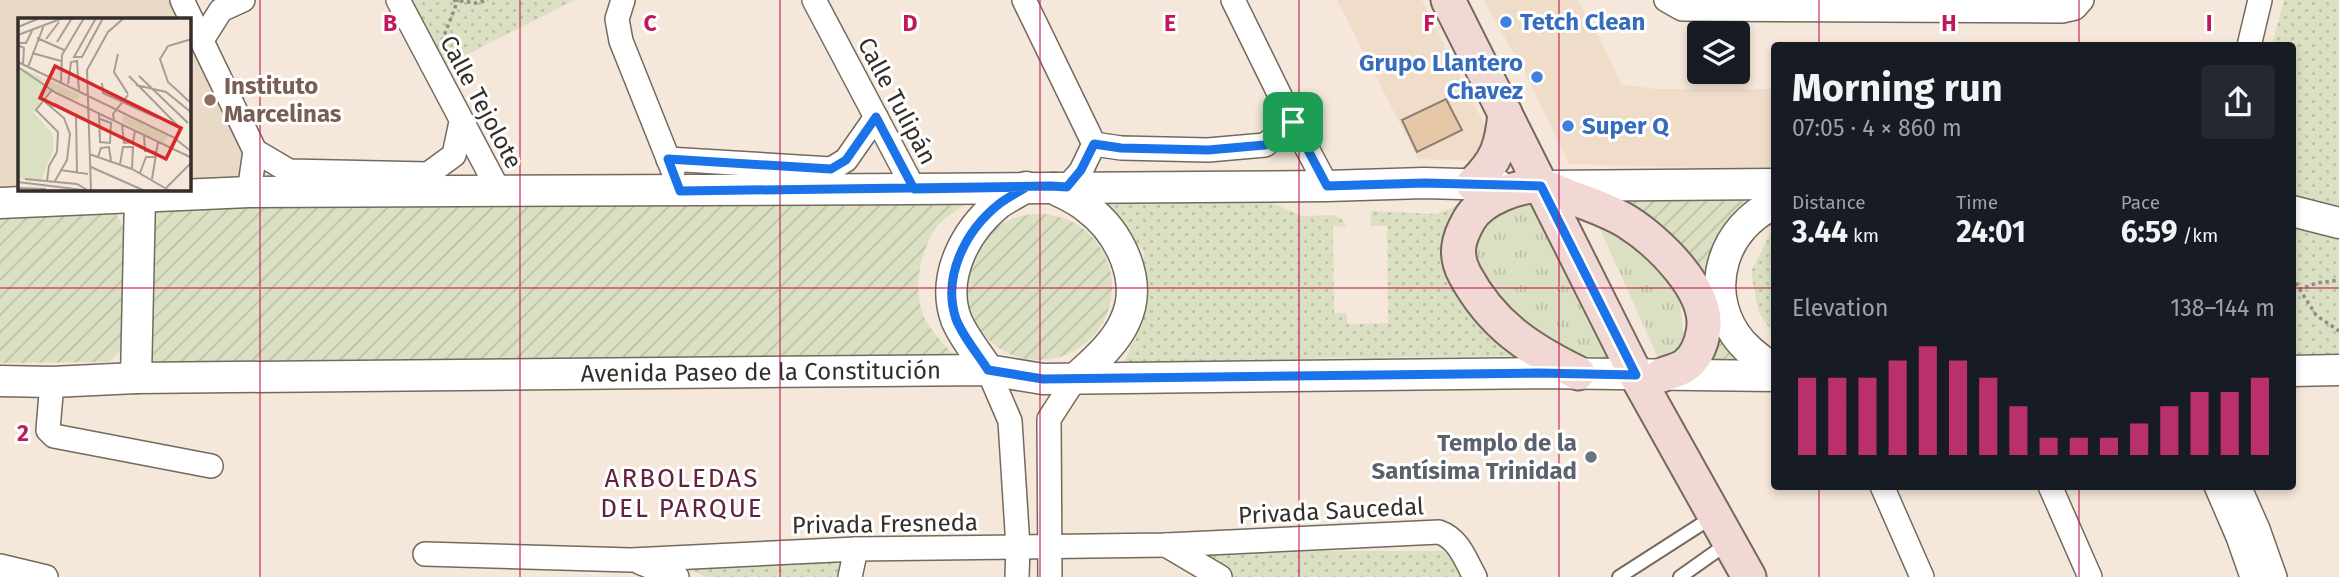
<!DOCTYPE html>
<meta charset="utf-8">
<style>
:root{--surface:#171b24;--page:#242831;--text:#f1f3f6;--muted:#9ea1a6;--accent:#ba306c}
body{margin:0;font-family:"Fira Sans",sans-serif;background:var(--page);color:var(--text);height:100vh;display:flex;flex-direction:column;font-size:26px;white-space:nowrap}
*{box-sizing:border-box;margin:0}
p{font-size:23px;color:var(--muted)}
.icon{flex:none;width:38px;height:38px;fill:none;stroke:currentColor;stroke-width:2;stroke-linecap:round;stroke-linejoin:round}
.map{position:relative;flex:1;overflow:hidden}
.sheet{position:absolute;left:1771px;top:42px;width:525px;height:448px;display:flex;flex-direction:column;background:var(--surface);border-radius:7px;box-shadow:0 4px 10px #0003}
.sheet>*{flex:none}
.buttons{position:absolute;left:1687px;top:21px;display:grid;gap:14px}
.buttons a{display:grid;place-items:center;width:63px;height:63px;border-radius:7px;background:var(--surface);box-shadow:0 4px 10px #0003;font-size:35px}
.pin{position:absolute;display:grid;place-items:center;width:60px;height:60px;color:#fff;margin:-30px;border-radius:14px;box-shadow:0 4px 10px #0006}
.round{display:grid;place-items:center;flex:none;width:74px;height:74px;border-radius:7px;background:var(--page)}
.headline{display:flex;align-items:center;justify-content:space-between;height:119px;padding:0 21px}
h1{font-size:38px;font-weight:700;line-height:52px}
.metrics{display:grid;grid-template-columns:repeat(3,1fr);gap:10px;height:119px;padding:7px 21px}
.metrics div{display:grid;align-content:center}
.metrics b{font-size:30px;font-weight:700}
.metrics small{font-size:19px;font-weight:400}
.metrics p{font-size:19px}
.chart{height:196px;padding:14px 21px}
.chart p{display:flex;justify-content:space-between}
.chart svg{width:100%;height:126px;margin-top:7px;stroke:var(--accent);stroke-width:6}
.map>svg:first-child{display:block}
.built{fill:#efdcc9}
.education{fill:#e9dac8}
.grass{fill:url(#grass-tufts)}
.park{fill:url(#park-dots)}
.garden{fill:url(#garden-furrows)}
.building{fill:#e6c8a7;stroke:#8b7f73;stroke-width:2}
.lines{fill:none;stroke-linecap:round;stroke-linejoin:round}
.service-casing{stroke:#74695c;stroke-width:16}
.minor-casing{stroke:#74695c;stroke-width:26}
.tertiary-casing{stroke:#74695c;stroke-width:33}
.secondary-casing{stroke:#74695c;stroke-width:37}
.path{stroke:#958c82;stroke-width:3.5;stroke-dasharray:3.5 3.5;stroke-linecap:butt}
.service{stroke:#fff;stroke-width:12}
.minor{stroke:#fff;stroke-width:23}
.tertiary{stroke:#fff;stroke-width:30}
.secondary{stroke:#f2d8d5;stroke-width:33}
.route-casing{stroke:#fff;stroke-width:14}
.route{stroke:#1a73e8;stroke-width:9}
.grid{fill:none;stroke:#c2185b;stroke-width:2;stroke-opacity:0.55}
.shop-dot{fill:#3f7fe0;stroke:#fff;stroke-width:2.5}
.education-dot{fill:#8d6e63;stroke:#fff;stroke-width:2.5}
.worship-dot{fill:#6b7280;stroke:#fff;stroke-width:2.5}
.labels{text-anchor:middle;dominant-baseline:central;stroke-width:6;stroke-linejoin:round;paint-order:stroke}
.shop-label{font-size:24px;font-weight:bold;fill:#366cbe;stroke:#fff;text-anchor:start}
.education-label{font-size:24px;font-weight:bold;fill:#785e54;stroke:#fff;text-anchor:start}
.street-label{font-size:24px;fill:#332e29;stroke:#fff}
.worship-label{font-size:24px;font-weight:bold;fill:#5b616d;stroke:#fff;text-anchor:end}
.neighbourhood-label{font-size:26px;letter-spacing:2px;fill:#64223c;stroke:#fff}
.inset-road{fill:none;stroke:#a79e93;stroke-width:2}
.view{fill:#d62828;fill-opacity:0.15;stroke:#d62828;stroke-width:3.5}
.inset-edge{fill:none;stroke:#332e29;stroke-width:3.5}
.grid-label{font-size:23px;text-anchor:middle;font-weight:bold;fill:#c2185b;stroke:#fff;stroke-width:6;stroke-linejoin:round;paint-order:stroke}
</style>
<div class="map">
<svg width="2339" height="577" viewBox="0 0 2339 577">
<defs>
<pattern id="grass-tufts" width="24" height="20" patternUnits="userSpaceOnUse" patternTransform="scale(1.75)"><rect width="24" height="20" fill="#dbe0c3"/><path d="M3 7l-1-3M5 7V3M7 7l1-3M15 17l-1-3M17 17v-4M19 17l1-3" fill="none" stroke="#bcc0a8"/></pattern>
<pattern id="park-dots" width="8" height="8" patternUnits="userSpaceOnUse" patternTransform="scale(1.75)"><rect width="8" height="8" fill="#dbe0c3"/><path d="M2 2h.1M6 6h.1" fill="none" stroke="#bcc0a8" stroke-width="1.8" stroke-linecap="round"/></pattern>
<pattern id="garden-furrows" width="10" height="10" patternUnits="userSpaceOnUse" patternTransform="scale(1.75)"><rect width="10" height="10" fill="#dbe0c3"/><path d="M-1 1l2-2M0 10L10 0M9 11l2-2" fill="none" stroke="#bcc0a8"/></pattern>
</defs>
<rect width="100%" height="100%" fill="#f5e8da"/>
<g class="built">
<polygon points="1337,0 1422,0 1503,162 1418,159"/>
<polygon points="1483,0 1577,0 1597,33 1621,84 1655,89 1774,89 1774,170 1569,164 1526,74"/>
</g>
<polygon class="education" points="0,0 182,0 259,154 236,179 189,180 189,19 19,19 19,188 0,189"/>
<g class="grass">
<path d="M1535 196 1619 364C1540 359 1517 320 1471 264L1475 230 1499 204Z"/>
<polygon points="1595,218 1654,261 1680,298 1684,341 1676,352 1659,360"/>
</g>
<g class="park">
<polygon points="406,0 575,0 440,68"/>
<polygon points="2284,0 2339,0 2339,217 2293,208 2292,46 2272,46"/>
<path d="M1100 197 1267 200 1301 216 1333 215 1342 219 1346 227 1333 226 1334 313H1347V324L1388 323 1387 226H1370L1371 211 1436 214 1455 207C1443 229 1439 241 1444 266L1530 356 1324 358 1123 365 1142 321 1144 252Z"/>
<polygon points="2292,226 2339,238 2339,355 2293,356"/>
<polygon points="1774,231 1774,335 1758,311 1751,271 1771,233"/>
<polygon points="1179,551 1455,551 1466,577 1225,577"/>
<polygon points="845,557 841,577 707,577 664,561"/>
</g>
<g class="garden">
<polygon points="1770,195 1714,269 1751,363 1704,360 1717,325 1697,264 1616,199"/>
<path d="M970 201C960 209 944 217 936 228 921 250 913 285 922 312 928 328 942 343 954 355L955 363H148V206Z"/>
<polygon points="114,210 123,226 122,349 109,362 0,363 0,214"/>
<circle cx="1039" cy="287" r="73"/>
</g>
<polygon class="building" points="1446,99 1462,130 1417,152 1402,120"/>
<g class="lines">
<defs>
<g id="service">
<polyline points="1619,577 1714,516"/>
<polyline points="1680,577 1728,543"/>
</g>
<g id="minor">
<polyline points="182,0 255,151 249,192"/>
<polyline points="398,0 499,191"/>
<polyline points="623,0 617,19 621,41 673,171"/>
<polyline points="814,0 914,189"/>
<polyline points="1024,0 1094,144 1121,148 1208,150 1265,145 1293,122"/>
<polyline points="1233,0 1293,122 1327,186"/>
<polyline points="1666,0 1682,9 2062,11 2075,8 2082,0"/>
<polyline points="202,40 221,10 243,0"/>
<polyline points="2249,46 2260,0"/>
<polyline points="255,151 289,171 428,174 454,155 461,122"/>
<polyline points="668,159 831,169 846,160 876,117"/>
<polyline points="1067,187 1081,171 1094,144"/>
<polyline points="988,370 1010,421 1018,547 1017,577"/>
<polyline points="52,382 48,430 54,436 211,466"/>
<polyline points="1882,486 1922,577"/>
<polyline points="2050,486 2090,577"/>
<polyline points="2216,486 2238,537 2252,577"/>
<polyline points="2239,486 2258,529 2275,577"/>
<polyline points="1166,545 1220,577"/>
<path d="M425 554 631 560 856 549 1166 545 1439 532C1459 539 1465 559 1475 577"/>
<polyline points="641,563 677,577"/>
<polyline points="0,566 46,577"/>
<polyline points="850,577 856,549"/>
<polyline points="1050,577 1049,419 1075,379"/>
</g>
<g id="tertiary">
<polyline points="1547,186 1774,184"/>
<path d="M1053 188C1064 194 1077 199 1086 207 1120 232 1144 281 1125 321 1115 344 1093 362 1075 379"/>
<polyline points="0,203 249,192 914,189 1327,186 1424,183 1498,185"/>
<path d="M1774 204C1724 227 1704 287 1735 334 1745 349 1760 359 1774 370"/>
<polyline points="2292,211 2339,223"/>
<path d="M988 370C978 354 963 337 956 319 941 277 965 231 998 204 1006 198 1017 193 1026 187"/>
<polyline points="2292,371 2339,370"/>
<polyline points="136,378 140,197"/>
<path id="s1" d="M0 381 52 382 136 378 988 370 1043 379 1538 373 1774 376"/>
</g>
<g id="secondary">
<polyline points="1448,0 1636,375 1749,577"/>
<path d="M1473 184C1497 161 1502 146 1505 113"/>
<path d="M1578 373C1529 349 1492 325 1465 275 1454 255 1458 239 1469 220 1480 200 1520 183 1543 187 1551 188 1560 193 1567 196 1587 203 1607 210 1626 221 1658 241 1712 292 1703 333 1701 344 1696 357 1686 365 1680 370 1669 372 1662 375"/>
</g>
</defs>
<use href="#service" class="service-casing"/>
<use href="#minor" class="minor-casing"/>
<use href="#tertiary" class="tertiary-casing"/>
<use href="#secondary" class="secondary-casing"/>
<g class="path">
<polyline points="453,0 476,3 488,0"/>
<polyline points="442,41 458,0"/>
<polyline points="2292,277 2316,315 2339,331"/>
<polyline points="2292,292 2317,283 2339,280"/>
<polyline points="1774,313 1774,314"/>
</g>
<use href="#service" class="service"/>
<use href="#minor" class="minor"/>
<use href="#tertiary" class="tertiary"/>
<use href="#secondary" class="secondary"/>
</g>
<g class="lines">
<defs>
<path id="route" d="M1293 122 1265 145 1208 150 1121 148 1094 144 1081 170 1067 187 1051 186 680 191 668 159 831 169 846 160 876 117 914 189 1026 187C1017 193 1007 198 999 204 965 231 942 277 956 319 963 337 978 354 988 370L1043 379 1538 373 1636 375 1541 186 1424 183 1327 186 1293 122"/>
</defs>
<use href="#route" class="route-casing"/>
<use href="#route" class="route"/>
</g>
<path class="grid" d="M260 0V577M520 0V577M780 0V577M1040 0V577M1299 0V577M1559 0V577M1819 0V46M2079 0V46M0 288H1774M2292 288H2339M1819 486V577M2079 486V577"/>
<g class="shop-dot">
<circle cx="1506" cy="22" r="7"/>
<circle cx="1537" cy="77" r="7"/>
<circle cx="1568" cy="126" r="7"/>
</g>
<circle class="education-dot" cx="210" cy="100" r="7"/>
<circle class="worship-dot" cx="1591" cy="457" r="7"/>
<g class="labels">
<g class="shop-label">
<text x="1520" y="22">Tetch Clean</text>
<text x="1523" y="63" text-anchor="end">Grupo Llantero<tspan x="1523" dy="28">Chavez</tspan></text>
<text x="1582" y="126">Super Q</text>
</g>
<g class="education-label">
<text x="224" y="86">Instituto<tspan x="224" dy="28">Marcelinas</tspan></text>
</g>
<g class="street-label">
<text transform="translate(897 101) rotate(62)">Calle Tulipán</text>
<text transform="translate(481 102) rotate(62)">Calle Tejolote</text>
<text stroke="none"><textPath href="#s1" startOffset="761">Avenida Paseo de la Constitución</textPath></text>
<text transform="translate(1331 511) rotate(-3)">Privada Saucedal</text>
<text transform="translate(885 524) rotate(-1)">Privada Fresneda</text>
</g>
<g class="worship-label">
<text x="1577" y="443">Templo de la<tspan x="1577" dy="28">Santísima Trinidad</tspan></text>
</g>
<g class="neighbourhood-label">
<text x="682" y="478">ARBOLEDAS<tspan x="682" dy="30">DEL PARQUE</tspan></text>
</g>
</g>
<g transform="translate(18 18)">
<rect width="173" height="173" fill="#f5e8da"/>
<path d="M0 49 61 76V80L53 82 33 71 15 94 35 116V133L23 162 0 161Z" fill="#dbe0c3"/>
<path d="M106 96 150 118 146 126 104 104Z" fill="#dbe0c3"/>
<path class="inset-road" d="M78 0 56 39H64L85 0M0 9 22 0M0 17 45 0M19 20 46 32M28 21 41 4M174 21 150 28 142 41 150 64 174 86M39 24 54 0M2 25H8L15 11M0 27 6 30 5 47M14 35 43 43M100 36 96 54 110 76M0 44 155 119 174 134M0 49 38 75 174 140M10 49 26 7M111 58 164 112M121 58 170 105M43 64 44 37 66 0M84 65 85 75 140 100M50 66 53 44 59 43 61 74M118 67 148 74 174 95M27 84 46 100 52 116 49 142 37 163M33 89 37 86 58 97 59 155M81 96 82 124 92 125 93 105 82 101M96 102 95 96 110 77M104 107 106 125 115 124 117 113M126 118 127 133 138 134M71 136 114 151 152 173M80 139 83 130 91 129 93 143M102 146 105 129H115L114 151M73 149 127 173M42 152 70 156M122 155 128 139H138M7 161 59 166 71 173M134 161 140 124M29 163 31 148 39 134 40 114 18 92 34 72M0 164 73 173M0 170 28 171M148 170 174 144M73 173 69 52 90 14 106 0"/>
<path class="view" d="M37 48 163 110 148 141 22 80Z"/>
<rect width="173" height="173" class="inset-edge"/>
</g>
<g class="grid-label">
<text x="390" y="31">B</text>
<text x="650" y="31">C</text>
<text x="910" y="31">D</text>
<text x="1170" y="31">E</text>
<text x="1429" y="31">F</text>
<text x="1949" y="31">H</text>
<text x="2209" y="31">I</text>
<text x="23" y="441">2</text>
</g>
</svg>
<div class="buttons">
<a><svg class="icon" aria-label="layers" viewBox="0 0 24 24"><path d="M12 4l9 5-9 5-9-5zM3 14l9 5 9-5"/></svg></a>
</div>
<div class="pin" style="left:1293px;top:122px;background:#1e9e55"><svg class="icon" aria-label="arrive" viewBox="0 0 24 24"><path d="M6 21V4h12l-3 4 3 4H6"/></svg></div>
<section class="sheet">
<div class="headline"><div><h1>Morning run</h1><p>07:05 · 4 × 860 m</p></div><a class="round"><svg class="icon" aria-label="share" viewBox="0 0 24 24"><path d="M12 15V3M7 8l5-5 5 5M5 13v7h14v-7"/></svg></a></div>
<div class="metrics">
<div><p>Distance</p><b>3.44<small> km</small></b></div>
<div><p>Time</p><b>24:01</b></div>
<div><p>Pace</p><b>6:59<small> /km</small></b></div>
</div>
<div class="chart"><p><span>Elevation</span>138–144 m</p>
<svg viewBox="0 0 160 44" preserveAspectRatio="none"><path d="M5 44V17M15 44V17M25 44V17M35 44V11M45 44V6M55 44V11M65 44V17M75 44V27M85 44V38M95 44V38M105 44V38M115 44V33M125 44V27M135 44V22M145 44V22M155 44V17"/></svg>
</div>
</section>
</div>
